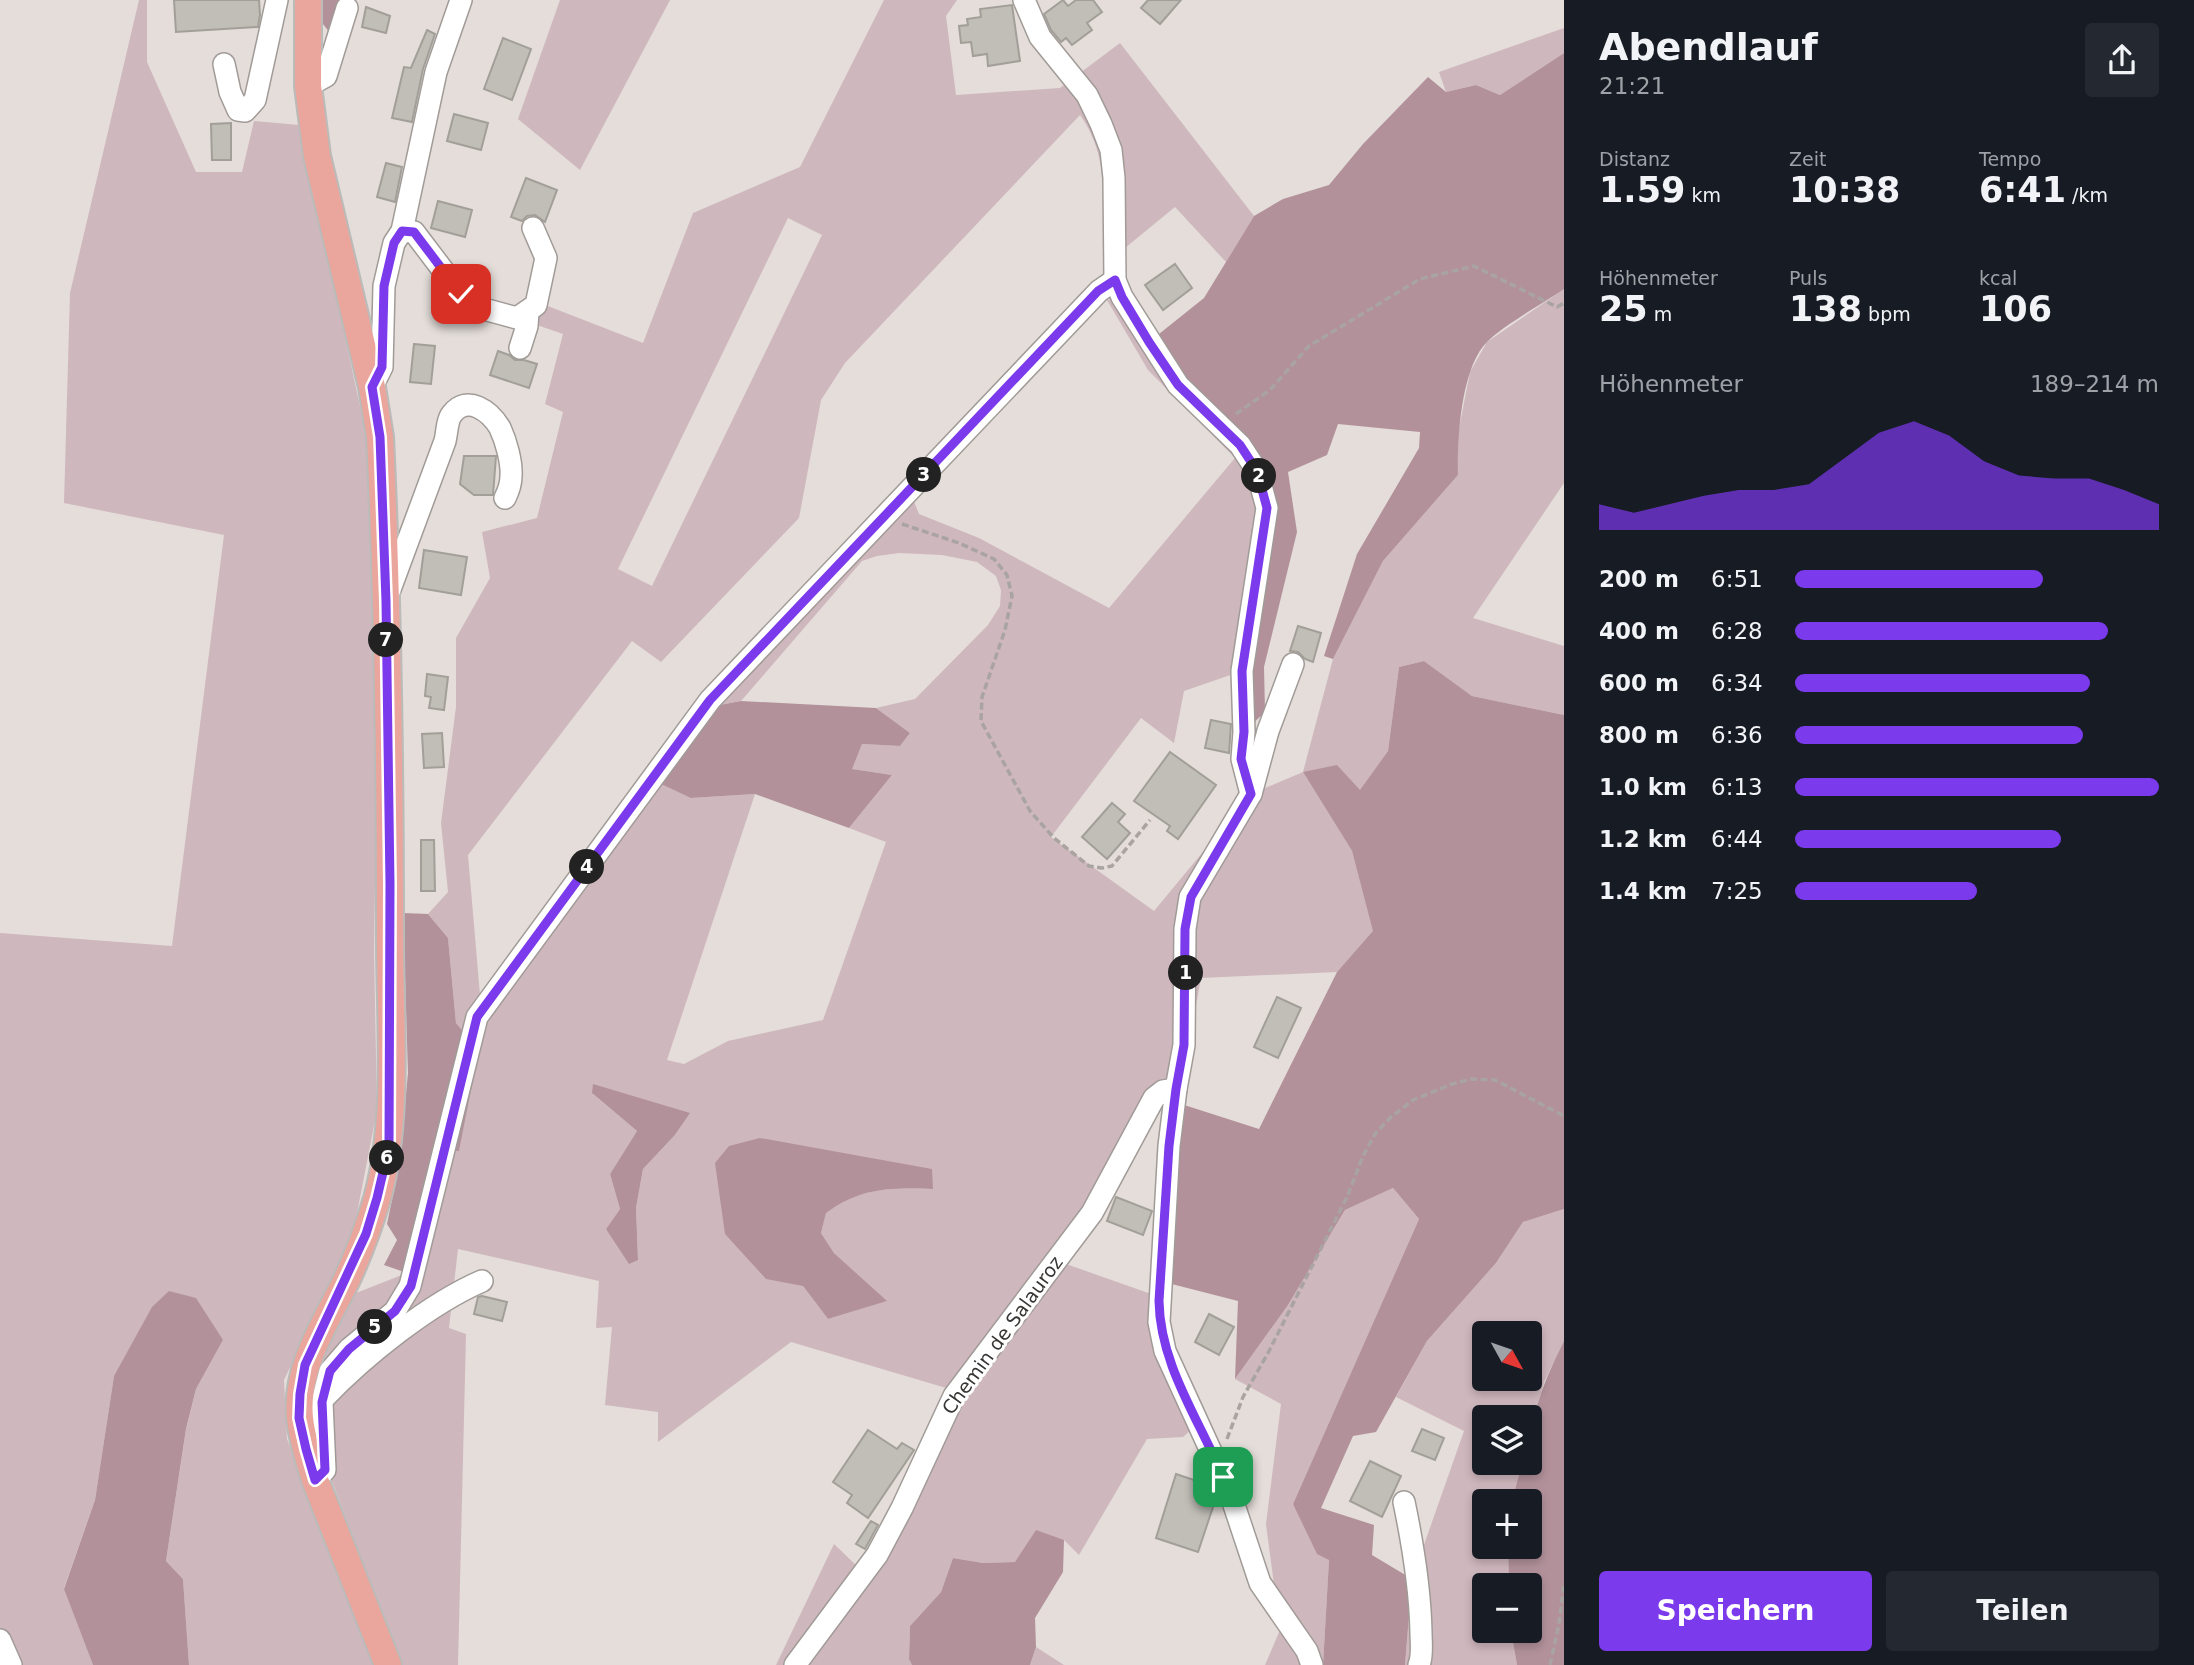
<!DOCTYPE html>
<html lang="de">
<meta charset="utf-8">
<style>
:root{--surface:#171b24;--page:#242831;--text:#f1f3f6;--muted:#9ea1a6;--accent:#7c3aed}
body{margin:0;font-family:"DejaVu Sans",sans-serif;background:var(--page);color:var(--text);height:100vh;display:flex;flex-direction:column;font-size:26px;white-space:nowrap}
*{box-sizing:border-box;margin:0}
p{font-size:23px;color:var(--muted)}
.icon{flex:none;width:38px;height:38px;fill:none;stroke:currentColor;stroke-width:2;stroke-linecap:round;stroke-linejoin:round}
.map{position:relative;flex:1;overflow:hidden}
.side{display:flex;flex-direction:column;background:var(--surface);width:630px}
.side>*{flex:none}
.needle{width:46px;rotate:130deg}
.controls{position:absolute;left:1472px;top:1321px;display:grid;gap:14px}
.controls a{display:grid;place-items:center;width:70px;height:70px;border-radius:7px;background:var(--surface);box-shadow:0 4px 10px #0003;font-size:35px}
.pin{position:absolute;display:grid;place-items:center;width:60px;height:60px;color:#fff;margin:-30px;border-radius:14px;box-shadow:0 4px 10px #0006}
.km{position:absolute;width:35px;height:35px;margin:-18px;border-radius:50%;background:#222;color:#fff;font-size:19px;line-height:35px;text-align:center}
.round{display:grid;place-items:center;flex:none;width:74px;height:74px;border-radius:7px;background:var(--page)}
.summary{display:flex;align-items:center;justify-content:space-between;height:119px;padding:0 35px}
h1{font-size:38px;font-weight:700;line-height:52px}
.stats{display:grid;grid-template-columns:repeat(3,1fr);gap:10px;height:119px;padding:7px 35px}
.stats div{display:grid;align-content:center}
.stats b{font-size:35px;font-weight:700}
.stats small{font-size:19px;font-weight:400}
.stats p{font-size:19px}
.chart{height:196px;padding:14px 35px}
.chart p{display:flex;justify-content:space-between}
.chart svg{width:100%;height:126px;margin-top:7px;fill:var(--accent);opacity:.7}
.primary-button{display:flex;gap:14px;margin-top:auto;padding:14px 35px}
.primary-button a{flex:1;height:80px;border-radius:7px;background:var(--accent);color:#fff;font-size:28px;font-weight:700;line-height:80px;text-align:center}
.primary-button a+a{background:var(--page);color:var(--text)}
ul{padding:0 35px;list-style:none;font-size:23px}
li{display:grid;grid-template-columns:112px 84px 1fr;align-items:center;height:52px}
li i{height:18px;border-radius:9px;background:var(--accent)}
main{display:flex;flex:1;min-height:0}
.map>svg:first-child{display:block}
.green{fill:#cfb7be;fill-rule:evenodd}
.forest{fill:#b2919b}
.building{fill:#c0beb7;stroke:#a29f99;stroke-width:2}
.lines{fill:none;stroke-linecap:round;stroke-linejoin:round}
.minor-casing{stroke:#a19b97;stroke-width:24}
.major-casing{stroke:#bbbbba;stroke-width:30}
.path{stroke:#a9a4a1;stroke-width:3.5;stroke-dasharray:7 3.5;stroke-linecap:butt}
.minor{stroke:#fff;stroke-width:21}
.major{stroke:#eaa69c;stroke-width:26}
.route-casing{stroke:#fff;stroke-width:14}
.route{stroke:#7c3aed;stroke-width:9}
.labels{text-anchor:middle;dominant-baseline:central;stroke-width:6;stroke-linejoin:round;paint-order:stroke}
.street-label{font-size:19px;fill:#383634;stroke:#fff}
</style>
<main>
<div class="map">
<svg width="1564" height="1665" viewBox="0 0 1564 1665">
<rect width="100%" height="100%" fill="#e4ddd9"/>
<g class="green">
<polygon points="139,0 147,0 147,62 196,172 242,172 254,121 299,125 368,443 378,692 374,950 377,1110 352,1239 284,1380 287,1439 377,1665 189,1665 183,1579 166,1561 186,1430 196,1389 223,1340 114,1376 95,1500 64,1588 93,1665 8,1665 0,1650 0,933 172,946 224,535 64,503 70,293"/>
<polygon points="560,0 670,0 580,170 518,119"/>
<path d="M884 0H957L946 16 956 95 1060 88 1120 43 1254 216 1226 262 1175 207 1103 266C1105 217 1111 157 1080 115L845 363 821 400 799 518 661 662 632 641 468 855 480 995 709 688 913 499 919 514 979 538 1109 608 1235 458 1148 370 1107 300 1122 297 1240 445 1267 508 1242 671 1184 691 1174 743 1141 718 1051 837 1154 911 1251 794 1303 772 1333 659 1383 561 1458 475 1457 439 1470 372 1487 342 1564 289V483L1473 618 1564 646V715L1472 696 1424 661 1399 667 1388 751 1360 791 1303 772 1352 851 1374 931 1337 972 1201 978 1178 1103 1163 1096 1066 1264 1154 1295 1193 1428 1183 1437 1147 1439 1079 1555 1064 1540 1015 1562 983 1563 953 1558 941 1592 910 1626 909 1658 912 1665H776L834 1544 860 1569 953 1390 791 1342 658 1442V1412L605 1405 612 1327 596 1328 599 1281 458 1249 449 1328 466 1334 458 1665H401L335 1489 311 1432 315 1379 351 1295 407 1273 436 1150H459L479 1050 456 1023 448 938 428 914 448 892 441 823 456 707V638L490 578 482 532 537 518 563 412 545 404 563 334 534 324 540 303 643 343 693 213 800 167ZM788 218 822 235 652 586 618 569ZM899 553 942 555 977 562 996 576 1001 590 1000 606 988 625 915 699 876 708 910 733 900 746 862 744 851 769 892 775 849 828 886 842 823 1020 728 1041 684 1064 667 1060 755 794 691 798 709 707 741 701 862 561 877 556ZM593 1084 674 1136 643 1169 636 1208 638 1260 606 1229 620 1209 610 1174 637 1131 593 1094ZM760 1138 933 1189C889 1188 863 1187 826 1212L821 1233 834 1253 886 1301 828 1319 803 1286Z"/>
<polygon points="1564,28 1564,53 1500,95 1476,85 1446,92 1439,72"/>
<polygon points="1393,1188 1419,1219 1293,1504 1329,1560 1323,1665 1265,1665 1280,1630 1266,1524 1281,1404 1235,1379 1288,1305 1345,1210"/>
<path d="M1564 1209V1341L1544 1382 1530 1435V1418H1484V1463H1522L1512 1501 1484 1502V1547H1508L1509 1585 1484 1586V1631H1511L1517 1665H1405L1412 1579 1464 1431 1396 1397 1427 1341 1496 1263 1523 1222ZM1484 1334H1530V1379H1484Z"/>
<polygon points="1036,1647 1064,1665 1030,1665"/>
</g>
<g class="forest">
<polygon points="304,0 341,0 334,38"/>
<path d="M1564 53V289C1542 304 1507 323 1488 341 1461 366 1457 439 1458 475L1383 561 1333 659 1324 656 1357 554 1419 448 1420 432 1338 424 1327 455 1288 472 1297 532 1264 667 1265 712 1244 732 1267 508 1257 471 1149 342 1204 298 1254 216 1283 199 1329 185 1363 144 1428 77 1446 92 1476 85 1500 95Z"/>
<polygon points="1424,661 1472,696 1564,715 1564,1209 1523,1222 1496,1263 1427,1341 1376,1432 1353,1436 1321,1508 1374,1525 1372,1555 1412,1579 1405,1665 1323,1665 1329,1560 1317,1554 1293,1504 1419,1219 1393,1188 1345,1210 1288,1305 1235,1379 1238,1301 1160,1281 1178,1103 1259,1129 1337,972 1373,931 1352,851 1303,772 1337,765 1360,790 1388,751 1399,667"/>
<polygon points="741,701 876,708 910,733 900,746 862,744 852,769 892,775 849,828 755,794 691,798 657,782 709,707"/>
<polygon points="403,913 428,914 448,938 456,1023 479,1050 459,1151 436,1150 407,1273 384,1265 397,1240 387,1224 399,1166 408,1073"/>
<polygon points="593,1084 690,1113 674,1136 643,1169 636,1208 638,1260 629,1264 606,1229 620,1209 610,1174 637,1131 592,1093"/>
<path d="M760 1138 932 1169 933 1189C890 1188 862 1187 826 1213L821 1233 834 1253 887 1301 828 1319 803 1286 766 1279 725 1234 715 1163 729 1146Z"/>
<polygon points="169,1291 196,1298 223,1340 196,1389 186,1429 166,1561 183,1579 189,1665 93,1665 64,1589 95,1500 114,1376 152,1307"/>
<path d="M1564 1341V1665H1517L1511 1631H1530V1586L1509 1585 1508 1547H1530V1502L1512 1501 1522 1463H1530C1530 1415 1543 1383 1564 1341Z"/>
<polygon points="1036,1530 1064,1540 1063,1572 1035,1618 1036,1647 1030,1665 912,1665 909,1659 910,1626 941,1592 953,1558 983,1563 1015,1562"/>
</g>
<g class="building">
<polygon points="174,0 259,0 260,15 258,27 176,32"/>
<polygon points="1063,0 1068,6 1076,0 1093,0 1102,12 1087,23 1092,30 1072,45 1066,38 1061,42 1051,30 1044,14"/>
<polygon points="1148,0 1181,0 1160,24 1141,8"/>
<polygon points="1012,5 1020,61 988,66 987,54 973,56 971,42 961,43 959,26 968,25 967,19 981,17 980,9"/>
<polygon points="366,7 390,16 386,33 362,27"/>
<polygon points="427,30 435,34 423,69 412,122 392,118 404,67 411,68"/>
<polygon points="503,38 531,49 512,100 484,89"/>
<polygon points="454,114 488,123 481,150 447,141"/>
<polygon points="231,123 231,160 212,160 211,124"/>
<polygon points="386,163 402,167 395,202 377,197"/>
<polygon points="526,178 557,190 545,222 535,215 527,216 522,221 511,217"/>
<polygon points="438,201 472,210 465,237 431,228"/>
<polygon points="1175,264 1192,288 1163,310 1145,285"/>
<polygon points="414,344 435,346 431,384 410,382"/>
<polygon points="498,351 509,355 515,360 524,360 537,364 529,388 490,375"/>
<polygon points="464,456 496,456 493,495 474,495 460,484"/>
<polygon points="424,550 467,557 461,595 419,588"/>
<polygon points="1298,626 1321,633 1313,662 1305,659 1298,652 1290,651"/>
<polygon points="427,674 448,677 444,710 429,708 431,697 425,696"/>
<polygon points="1211,720 1231,724 1229,753 1205,748"/>
<polygon points="442,733 444,767 424,768 422,734"/>
<polygon points="1170,752 1216,785 1178,839 1167,831 1170,826 1134,801"/>
<polygon points="1112,803 1125,814 1118,822 1130,833 1107,859 1082,837"/>
<polygon points="421,840 434,840 435,891 421,891"/>
<polygon points="1277,997 1301,1008 1278,1058 1254,1047"/>
<polygon points="1116,1197 1152,1211 1143,1235 1107,1221"/>
<polygon points="482,1296 507,1302 502,1321 474,1314 478,1297"/>
<polygon points="1209,1314 1234,1327 1219,1355 1195,1342"/>
<polygon points="1422,1429 1444,1438 1435,1460 1412,1451"/>
<polygon points="868,1430 897,1449 902,1443 914,1450 868,1518 847,1503 852,1495 833,1482"/>
<polygon points="1370,1461 1401,1476 1382,1517 1350,1501"/>
<polygon points="1176,1474 1212,1486 1217,1495 1198,1552 1156,1538"/>
<polygon points="871,1521 878,1525 865,1549 856,1544"/>
</g>
<g class="lines">
<defs>
<g id="minor">
<polyline points="1024,0 1040,37 1087,95 1101,124 1111,150 1114,178 1115,280 1122,297 1178,385 1240,445 1257,471 1267,508 1242,671 1244,732 1242,759 1251,794 1190,897 1185,929 1184,1045 1176,1089 1169,1146 1159,1322 1165,1351 1230,1493 1260,1583 1307,1651 1312,1665"/>
<polyline points="224,64 230,92 238,110 245,111 255,100 277,0"/>
<polyline points="308,86 326,76 347,8"/>
<polyline points="402,231 436,72 461,0"/>
<polyline points="520,348 527,326 528,312"/>
<polyline points="372,387 382,367 384,286 394,243 402,231 414,232 461,294 480,308 517,318 536,305 546,258 533,228"/>
<path d="M389 592 445 441C447 433 447 420 452 414 467 394 490 411 500 428 506 441 512 462 511 476 511 484 509 490 505 498"/>
<polyline points="1251,794 1268,731 1293,664"/>
<path d="M324 1398C364 1356 429 1304 482 1281"/>
<polyline points="315,1480 325,1470 322,1402 330,1371 349,1349 395,1311 410,1286 477,1017 710,700 1099,291 1115,280"/>
<path d="M1404 1502C1413 1545 1420 1588 1421 1632 1421 1643 1423 1655 1419 1665"/>
<polyline points="0,1640 11,1665"/>
<polyline points="795,1665 877,1555 902,1508 954,1396 1092,1213 1154,1098 1163,1091 1176,1089"/>
</g>
<path id="major" d="M308 0V86L317 156 372 387 380 437C388 604 390 772 390 939 390 1022 399 1120 377 1199 369 1226 359 1253 347 1279 326 1322 295 1367 300 1418 302 1439 309 1460 315 1480L388 1665"/>
</defs>
<use href="#minor" class="minor-casing"/>
<use href="#major" class="major-casing"/>
<g class="path">
<polyline points="1236,414 1270,390 1309,346 1420,279 1474,266 1557,307 1564,303"/>
<polyline points="902,524 959,543 994,559 1007,575 1012,596 1005,630 982,697 981,721 1030,811 1054,838 1089,866 1102,868 1112,866 1150,820"/>
<polyline points="1227,1439 1243,1397 1268,1353 1347,1197 1363,1156 1375,1134 1390,1118 1413,1100 1452,1084 1472,1079 1495,1080 1564,1116"/>
<polyline points="1550,1665 1559,1624 1564,1583"/>
</g>
<use href="#minor" class="minor"/>
<use href="#major" class="major"/>
</g>
<g class="lines">
<defs>
<path id="route" d="M461 294 414 232 402 231 394 243 384 286 382 367 372 387 380 437 386 601 390 884 389 1147 377 1198 366 1234 305 1365 300 1394 299 1418 306 1449 315 1480 325 1470 322 1402 330 1371 349 1349 395 1311 411 1286 477 1017 710 700 1098 291 1115 280 1122 297 1149 342 1178 385 1240 445 1257 471 1267 508 1242 671 1244 732 1241 759 1251 794 1191 897 1185 929 1184 1045 1176 1089 1169 1146 1159 1301C1160 1365 1199 1419 1223 1477"/>
</defs>
<use href="#route" class="route-casing"/>
<use href="#route" class="route"/>
</g>
<g class="labels">
<g class="street-label">
<text transform="translate(1002 1335) rotate(-54)">Chemin de Salauroz</text>
</g>
</g>
</svg>
<div class="controls">
<a><svg class="needle" viewBox="-14 -14 28 28"><path d="M0-13l5 13h-10z" fill="#e53935"/><path d="M0 13l5-13h-10z" fill="#9ea1a6"/></svg></a>
<a><svg class="icon" aria-label="layers" viewBox="0 0 24 24"><path d="M12 4l9 5-9 5-9-5zM3 14l9 5 9-5"/></svg></a>
<a>+</a>
<a>−</a>
</div>
<div class="pin" style="left:1223px;top:1477px;background:#1e9e55"><svg class="icon" aria-label="arrive" viewBox="0 0 24 24"><path d="M6 21V4h12l-3 4 3 4H6"/></svg></div>
<div class="pin" style="left:461px;top:294px;background:#d93025"><svg class="icon" aria-label="check" viewBox="0 0 24 24"><path d="M5 12l5 5 9-10"/></svg></div>
<b class="km" style="left:1186px;top:973px">1</b>
<b class="km" style="left:1259px;top:476px">2</b>
<b class="km" style="left:924px;top:475px">3</b>
<b class="km" style="left:587px;top:867px">4</b>
<b class="km" style="left:375px;top:1327px">5</b>
<b class="km" style="left:387px;top:1158px">6</b>
<b class="km" style="left:386px;top:640px">7</b>
</div>
<section class="side">
<div class="summary"><div><h1>Abendlauf</h1><p>21:21</p></div><a class="round"><svg class="icon" aria-label="share" viewBox="0 0 24 24"><path d="M12 15V3M7 8l5-5 5 5M5 13v7h14v-7"/></svg></a></div>
<div class="stats">
<div><p>Distanz</p><b>1.59<small> km</small></b></div>
<div><p>Zeit</p><b>10:38</b></div>
<div><p>Tempo</p><b>6:41<small> /km</small></b></div>
</div>
<div class="stats">
<div><p>Höhenmeter</p><b>25<small> m</small></b></div>
<div><p>Puls</p><b>138<small> bpm</small></b></div>
<div><p>kcal</p><b>106</b></div>
</div>
<div class="chart"><p><span>Höhenmeter</span>189–214 m</p>
<svg viewBox="0 0 160 44" preserveAspectRatio="none"><path d="M0 44V35L10 38L20 35L30 32L40 30L50 30L60 28L70 19L80 10L90 6L100 11L110 20L120 25L130 26L140 26L150 30L160 35V44z"/></svg>
</div>
<ul>
<li><b>200 m</b>6:51<i style="width:68%"></i></li>
<li><b>400 m</b>6:28<i style="width:86%"></i></li>
<li><b>600 m</b>6:34<i style="width:81%"></i></li>
<li><b>800 m</b>6:36<i style="width:79%"></i></li>
<li><b>1.0 km</b>6:13<i style="width:100%"></i></li>
<li><b>1.2 km</b>6:44<i style="width:73%"></i></li>
<li><b>1.4 km</b>7:25<i style="width:50%"></i></li>
</ul>
<div class="primary-button"><a>Speichern</a><a>Teilen</a></div>
</section>
</main>
